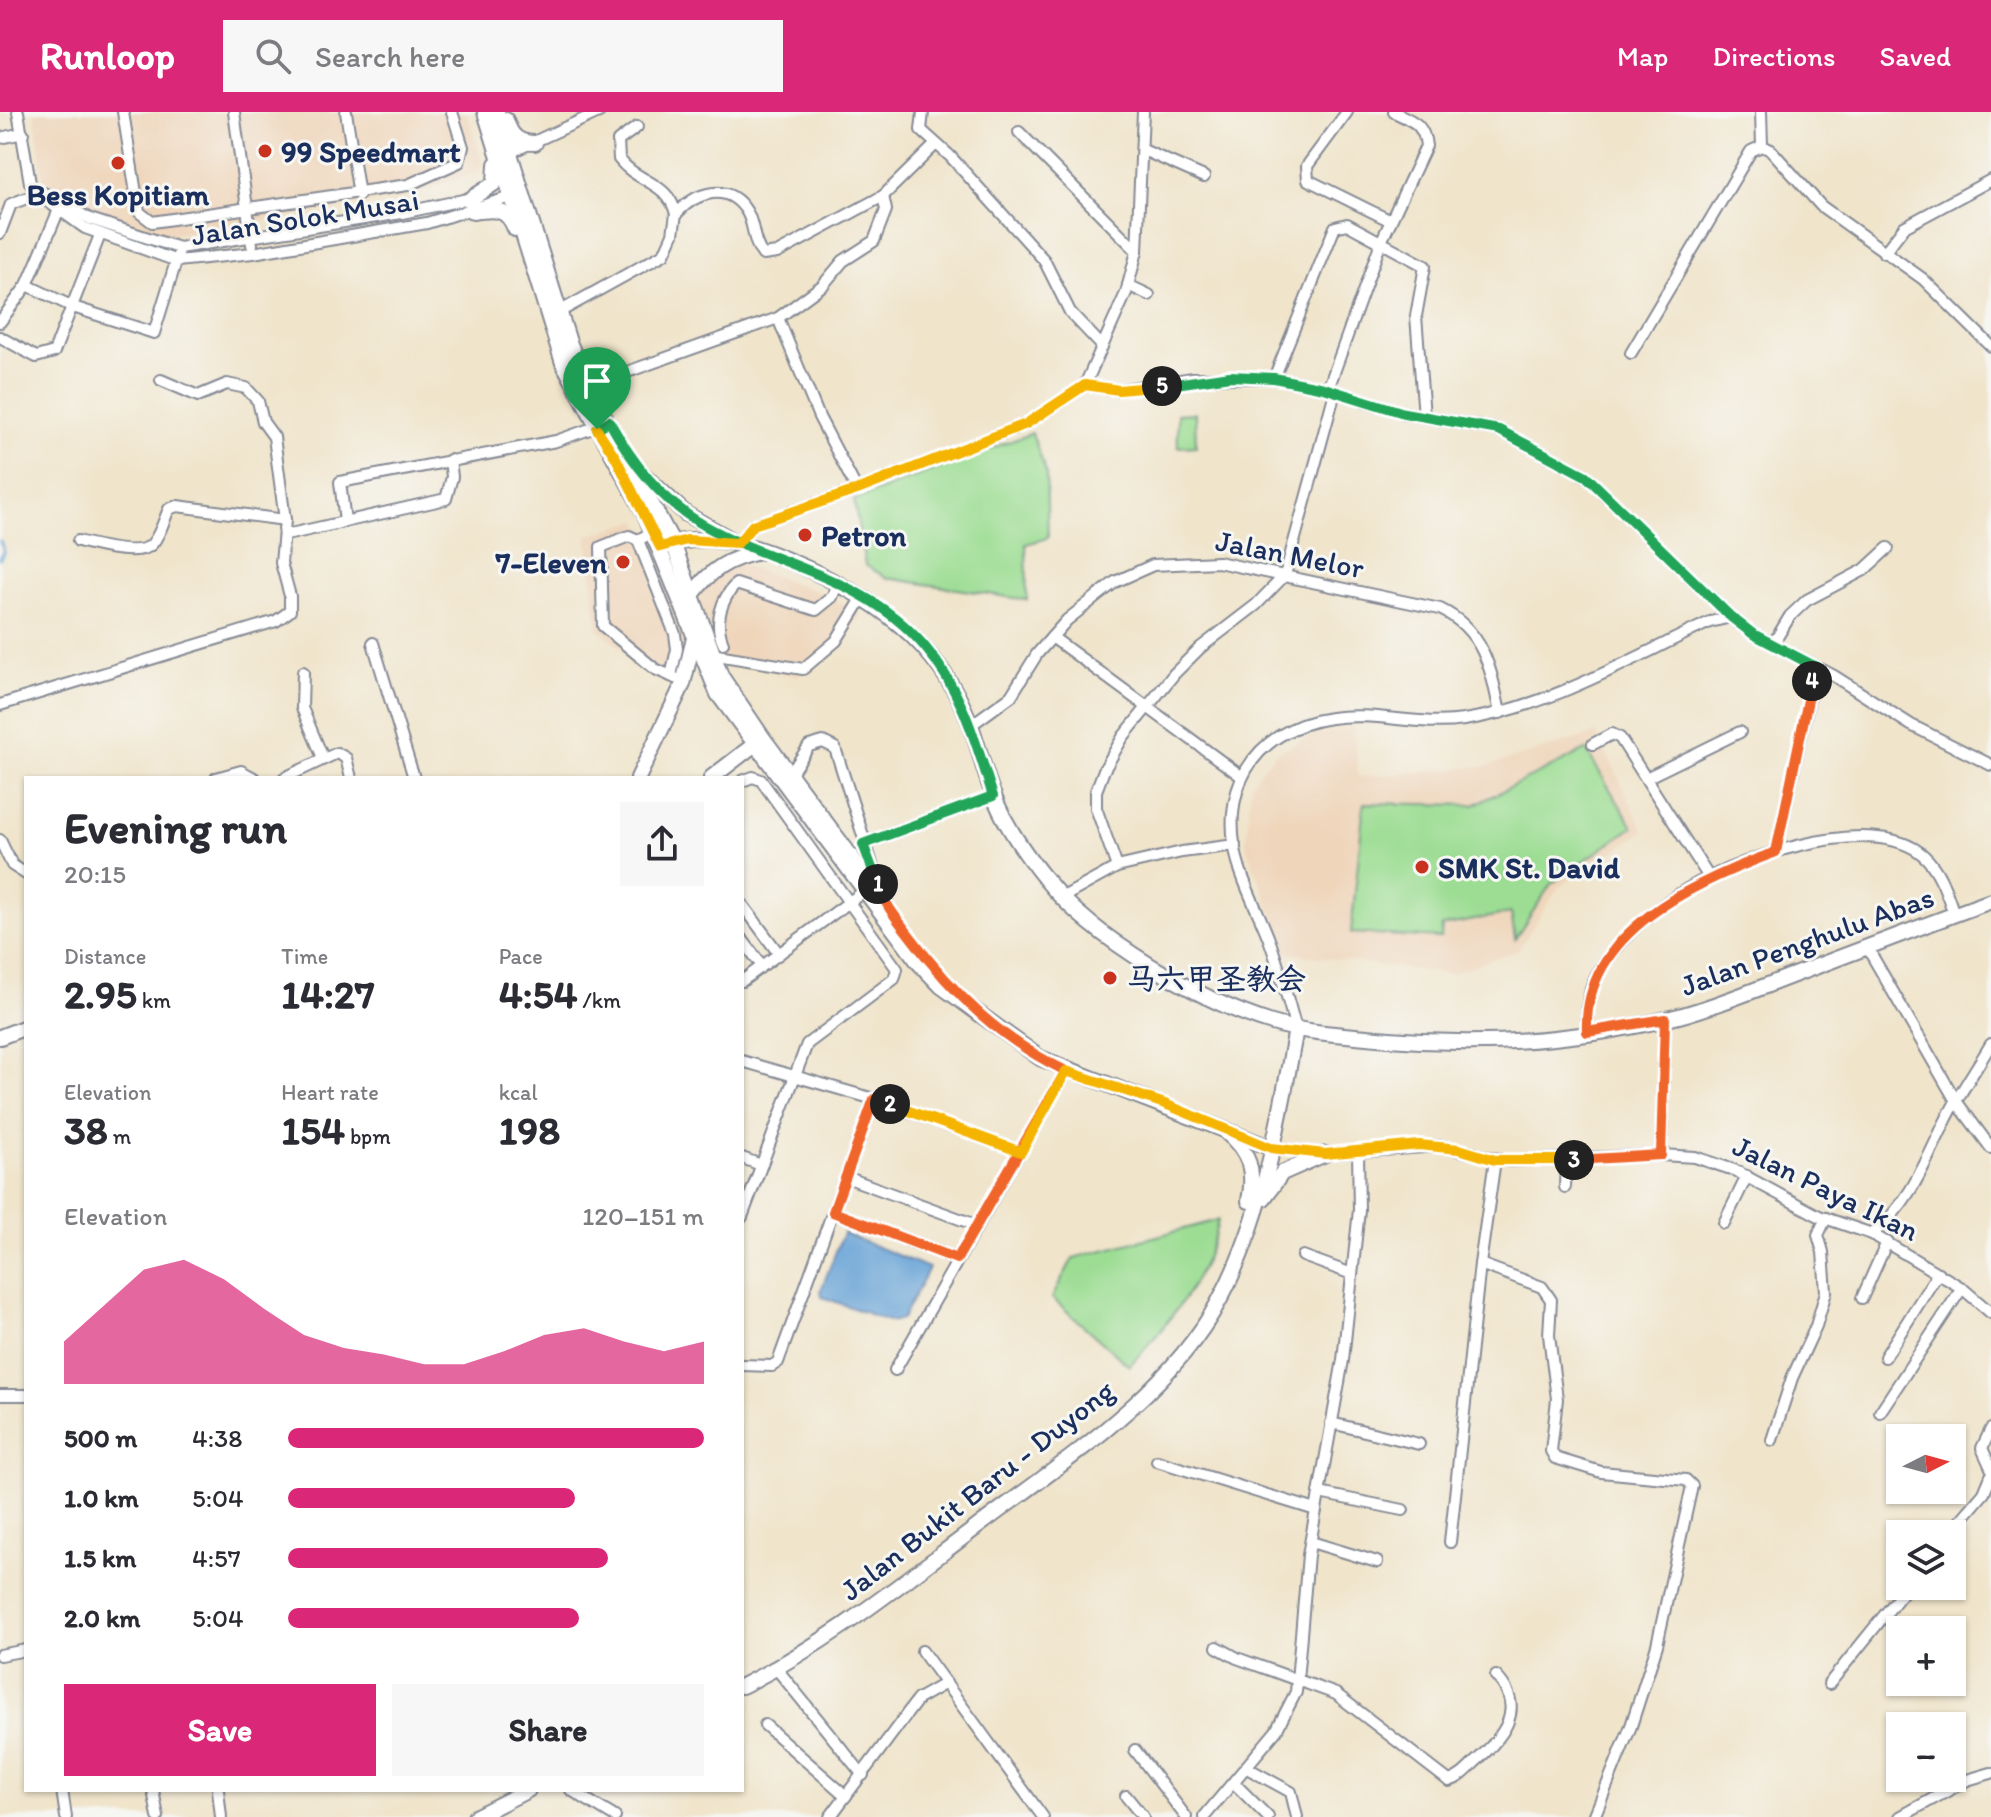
<!DOCTYPE html>
<meta charset="utf-8">
<style>
:root{--surface:#fff;--page:#f7f7f7;--text:#2b2b33;--muted:#7c7c81;--accent:#db2777}
body{margin:0;font-family:Itim,"LXGW WenKai TC",sans-serif;background:var(--page);color:var(--text);height:100vh;display:flex;flex-direction:column;font-size:30px;white-space:nowrap}
*{box-sizing:border-box;margin:0}
p{font-size:26px;color:var(--muted)}
.icon{flex:none;width:44px;height:44px;fill:none;stroke:currentColor;stroke-width:2;stroke-linecap:round;stroke-linejoin:round}
.map{position:relative;flex:1;overflow:hidden}
.sheet{position:absolute;left:24px;top:664px;width:720px;height:1016px;display:flex;flex-direction:column;background:var(--surface);border-radius:0px;box-shadow:0 2px 6px #0004}
.sheet>*{flex:none}
.needle{width:52px;rotate:84deg}
.buttons{position:absolute;left:1886px;top:1312px;display:grid;gap:16px}
.buttons a{display:grid;place-items:center;width:80px;height:80px;border-radius:0px;background:var(--surface);box-shadow:0 2px 6px #0004;font-size:40px}
.pin{position:absolute;display:grid;place-items:center;width:68px;height:68px;color:#fff;margin:-82px -34px;border-radius:50% 50% 50% 0;rotate:-45deg;box-shadow:0 0 8px #0007}
.pin .icon{rotate:45deg}
.km{position:absolute;width:40px;height:40px;margin:-20px;border-radius:50%;background:#222;color:#fff;font-size:22px;line-height:40px;text-align:center}
.round{display:grid;place-items:center;flex:none;width:84px;height:84px;border-radius:0px;background:var(--page)}
.overview{display:flex;align-items:center;justify-content:space-between;height:136px;padding:0 40px}
h1{font-size:44px;font-weight:700;line-height:60px}
.figures{display:grid;grid-template-columns:repeat(3,1fr);gap:12px;height:136px;padding:8px 40px}
.figures div{display:grid;align-content:center}
.figures b{font-size:40px;font-weight:700}
.figures small{font-size:22px;font-weight:400}
.figures p{font-size:22px}
.chart{height:224px;padding:16px 40px}
.chart p{display:flex;justify-content:space-between}
.chart svg{width:100%;height:144px;margin-top:8px;fill:var(--accent);opacity:.7}
.button{display:flex;gap:16px;margin-top:auto;padding:16px 40px}
.button a{flex:1;height:92px;border-radius:0px;background:var(--accent);color:#fff;font-size:32px;font-weight:700;line-height:92px;text-align:center}
.button a+a{background:var(--page);color:var(--text)}
ul{padding:0 40px;list-style:none;font-size:26px}
li{display:grid;grid-template-columns:128px 96px 1fr;align-items:center;height:60px}
li i{height:20px;border-radius:10px;background:var(--accent)}
header{display:flex;align-items:center;gap:48px;box-sizing:border-box;height:112px;padding:0 40px;background:var(--accent);color:#fff}
header strong{font-size:38px}
nav{display:flex;gap:44px;margin-inline-start:auto;font-size:28px}
.search{width:560px;height:72px;background:var(--page);display:flex;align-items:center;gap:20px;box-sizing:border-box;padding:0 28px;border-radius:0px;color:var(--muted);font-size:30px}
.map>svg:first-child{display:block}
.built{fill:#efd6bb}
.green{fill:#9cdd93;stroke:#5c8678;stroke-width:2}
.water{fill:#65a1d5;stroke:#40689a;stroke-width:2}
.lines{fill:none;stroke-linecap:round;stroke-linejoin:round}
.stream{stroke:#65a1d5;stroke-width:3}
.street-casing{stroke:#868a94;stroke-width:14}
.secondary-casing{stroke:#868a94;stroke-width:18}
.street{stroke:#fff;stroke-width:10}
.secondary{stroke:#fff;stroke-width:14}
.split-1-casing{stroke:#fff;stroke-width:16}
.split-2-casing{stroke:#fff;stroke-width:16}
.split-3-casing{stroke:#fff;stroke-width:16}
.split-4-casing{stroke:#fff;stroke-width:16}
.split-5-casing{stroke:#fff;stroke-width:16}
.split-6-casing{stroke:#fff;stroke-width:16}
.split-1{stroke:#22a559;stroke-width:10}
.split-2{stroke:#f0652b;stroke-width:10}
.split-3{stroke:#f5b400;stroke-width:10}
.split-4{stroke:#f0652b;stroke-width:10}
.split-5{stroke:#22a559;stroke-width:10}
.split-6{stroke:#f5b400;stroke-width:10}
.poi-dot{fill:#c8321e;stroke:#f6f6f2;stroke-width:3}
.labels{text-anchor:middle;dominant-baseline:central;stroke-width:6;stroke-linejoin:round;paint-order:stroke}
.poi-label{font-size:30px;font-weight:bold;fill:#1b2f5e;stroke:#f6f6f2;text-anchor:start}
.street-label{font-size:30px;fill:#1b2f5e;stroke:#f6f6f2}
</style>
<header>
<strong>Runloop</strong>
<div class="search"><svg class="icon" aria-label="search" viewBox="0 0 24 24"><circle cx="10" cy="10" r="6"/><path d="M15 15l6 6"/></svg>Search here</div>
<nav><a>Map</a><a>Directions</a><a>Saved</a></nav>
</header>
<div class="map">
<svg width="1991" height="1705" viewBox="0 0 1991 1705">
<rect width="100%" height="100%" fill="#f6f6f2"/>
<filter id="ink" filterUnits="userSpaceOnUse"><feTurbulence type="fractalNoise" baseFrequency=".0125" numOctaves="2"/><feDisplacementMap in="SourceGraphic" scale="16" xChannelSelector="R" yChannelSelector="G"/><feConvolveMatrix kernelMatrix="1 2 1 2 8 2 1 2 1" color-interpolation-filters="sRGB"/></filter>
<filter id="wash" filterUnits="userSpaceOnUse"><feTurbulence type="fractalNoise" baseFrequency=".006" numOctaves="4" result="noise"/><feDisplacementMap in="SourceGraphic" scale="32" xChannelSelector="R" yChannelSelector="G"/><feGaussianBlur stdDeviation="1.8" result="paint"/><feColorMatrix in="noise" values="0 0 0 0 0 0 0 0 0 0 0 0 0 0 0 0 0 1.4 0 .05"/><feComposite in="paint" operator="in"/></filter>
<g filter="url(#wash)">
<rect width="100%" height="100%" fill="#f0e4ca"/>
<g class="built">
<polygon points="34,0 467,0 483,51 477,61 400,86 170,123 87,99 44,70"/>
<polygon points="639,408 665,474 699,472 727,447 821,481 862,502 841,531 798,564 683,542 668,573 598,517 587,424"/>
<polygon points="1353,615 1359,665 1487,654 1597,621 1644,719 1558,776 1518,838 1450,862 1287,841 1246,734 1251,671 1276,641 1319,619"/>
</g>
<g class="green">
<polygon points="1195,301 1196,334 1178,335 1177,302"/>
<polygon points="1032,321 1046,361 1048,426 1026,432 1027,488 887,466 865,453 854,388"/>
<polygon points="1586,638 1633,715 1551,772 1515,827 1511,801 1442,814 1441,826 1351,821 1364,691 1474,693"/>
<path d="M1218 1108C1208 1163 1167 1214 1129 1254L1052 1186 1073 1146Z"/>
</g>
<polygon class="water" points="843,1121 929,1156 902,1207 891,1210 822,1185 821,1178"/>
<g class="lines">
<polyline class="stream" points="0,429 4,439 0,447"/>
</g>
</g>
<g filter="url(#ink)">
<g class="lines">
<defs>
<g id="street">
<polyline points="18,0 30,71 37,82 85,116 177,149 253,141 427,111 517,83"/>
<polyline points="123,0 139,100 152,110 408,73 459,50 463,35 452,0"/>
<polyline points="234,0 252,133"/>
<polyline points="346,0 359,83"/>
<polyline points="923,0 921,18 950,44 1044,148 1070,200 1102,234"/>
<polyline points="1347,0 1307,54 1308,68 1391,109"/>
<polyline points="1761,0 1762,34"/>
<path d="M637 15 618 29 619 47C637 71 668 69 676 102"/>
<polyline points="1019,20 1137,139"/>
<polyline points="0,26 23,21"/>
<polyline points="1143,38 1204,65"/>
<polyline points="505,43 599,0"/>
<polyline points="44,81 90,107 179,136 402,101 472,86"/>
<polyline points="0,121 11,92 37,82"/>
<polyline points="1884,141 1904,115 1991,68"/>
<polyline points="27,173 73,195 154,221 178,143"/>
<polyline points="1128,173 1149,183"/>
<path d="M559 200 664 142 673 122 676 102C696 80 728 69 747 100 755 114 752 130 763 143L777 141 883 84 935 33"/>
<polyline points="0,210 27,173 58,100"/>
<polyline points="0,225 36,245 54,240 100,123"/>
<polyline points="1631,241 1751,39 1762,34 1771,38 1821,94 1923,167 1991,234"/>
<polyline points="1274,266 1335,115 1347,112 1425,154 1416,204 1424,304"/>
<polyline points="1085,273 1126,181 1137,139 1143,0"/>
<polyline points="588,274 778,206"/>
<path d="M1328 277 1381 130 1426 34C1424 12 1413 9 1394 0"/>
<polyline points="857,378 819,305 778,206 823,173 843,149 874,129 886,98 883,84"/>
<polyline points="345,409 340,370 556,329 604,312"/>
<polyline points="653,420 638,428 675,522 677,537 671,564 675,566"/>
<polyline points="286,423 446,387 452,365 450,348"/>
<polyline points="638,428 629,424 601,435 603,514 655,557 671,564"/>
<path d="M78 429C94 433 140 446 152 432 160 423 164 408 169 397L177 394 285 408"/>
<polyline points="738,431 753,413 857,378 1026,312 1085,273 1119,278 1193,266 1274,266 1324,276 1404,301 1499,318 1586,364 1731,505 1753,522 1834,564 1911,613 1991,653"/>
<polyline points="1052,525 1241,664"/>
<polyline points="373,531 414,666"/>
<path d="M723 531C714 511 721 487 736 472L816 498 832 485 838 471"/>
<polyline points="1773,532 1790,504 1807,488 1864,458 1888,436"/>
<polyline points="711,542 803,557 836,529 863,485"/>
<polyline points="303,560 302,596 323,646"/>
<polyline points="0,593 276,509 290,499 290,484 281,451 285,408 274,325 263,310 258,289 246,276 227,272 198,284 161,268"/>
<path d="M971 613 1011 584 1037 542 1067 508 1115 470 1153 453 1218 450 1440 497C1484 518 1491 557 1500 601"/>
<polyline points="1593,632 1612,622 1620,626 1710,767"/>
<polyline points="216,666 241,659 254,666"/>
<polyline points="284,666 337,641 346,646 351,666"/>
<polyline points="1646,666 1740,620"/>
<polyline points="787,667 809,634 823,630 835,636 881,780"/>
<polyline points="742,669 753,665 761,668 897,857 894,867 807,932 742,1105"/>
<polyline points="0,728 12,753 26,762"/>
<polyline points="863,732 993,684"/>
<polyline points="1235,733 1182,740 1117,755 1096,696 1096,679 1104,658 1123,625 1174,562 1200,536 1256,493 1285,463 1335,280"/>
<polyline points="1776,740 1816,555"/>
<polyline points="1063,785 1117,755"/>
<polyline points="742,792 779,842"/>
<polyline points="742,827 762,854"/>
<polyline points="1867,835 1956,989 1991,1036"/>
<polyline points="742,869 867,777"/>
<path d="M1296 917C1288 888 1280 858 1270 830 1261 805 1248 782 1240 757 1216 682 1251 617 1331 606 1375 599 1419 615 1464 608 1550 595 1632 546 1710 510L1731 505"/>
<path d="M1587 920C1586 901 1587 884 1595 866 1612 834 1646 804 1676 784 1726 750 1871 697 1923 743 1940 758 1947 782 1954 802"/>
<polyline points="742,949 874,987 1021,1040"/>
<polyline points="1271,1036 1325,1042 1439,1034 1508,1049 1661,1043 1695,1045 1734,1058 1819,1104 1872,1122 1962,1176 1991,1201"/>
<polyline points="1661,1043 1665,907"/>
<polyline points="742,1046 761,1053"/>
<polyline points="846,1065 976,1113"/>
<polyline points="1565,1075 1566,1048"/>
<polyline points="833,1100 957,1147"/>
<polyline points="1724,1111 1747,1064"/>
<path d="M1872 1122C1910 1092 1925 1051 1946 1008 1959 982 1976 957 1991 932"/>
<polyline points="1303,1144 1352,1162"/>
<polyline points="1480,1152 1542,1175 1551,1188 1549,1223 1557,1287 1551,1339 1555,1346 1601,1360 1686,1368 1692,1374 1657,1533 1631,1614 1594,1705"/>
<polyline points="1862,1186 1887,1130"/>
<polyline points="1885,1245 1938,1161"/>
<polyline points="742,1253 772,1254 778,1250 874,987"/>
<polyline points="895,1258 1066,959"/>
<polyline points="0,1283 26,1283"/>
<polyline points="1880,1300 1962,1176"/>
<polyline points="1331,1311 1419,1332"/>
<polyline points="1991,1317 1982,1336 1991,1356"/>
<polyline points="1772,1328 1792,1266 1816,1214 1826,1180 1823,1140 1818,1123 1826,1106"/>
<polyline points="1157,1349 1316,1398"/>
<polyline points="1319,1381 1403,1398"/>
<polyline points="1949,1422 1984,1381 1991,1364"/>
<polyline points="1311,1430 1377,1450"/>
<polyline points="1450,1430 1480,1152 1495,1048"/>
<path d="M1217 1535 1237 1546 1336 1582 1449 1669C1460 1666 1467 1658 1475 1650 1502 1626 1528 1597 1496 1564"/>
<polyline points="922,1539 1043,1705"/>
<polyline points="0,1543 26,1538"/>
<polyline points="776,1556 863,1663"/>
<polyline points="1829,1572 1908,1474"/>
<polyline points="765,1613 846,1684"/>
<polyline points="1135,1638 1186,1705"/>
<polyline points="1247,1656 1291,1680 1297,1705"/>
<polyline points="1234,1671 1268,1705"/>
<polyline points="62,1678 66,1705"/>
<polyline points="153,1678 158,1705"/>
<polyline points="218,1678 221,1705"/>
<polyline points="571,1678 615,1705"/>
<polyline points="1126,1684 1143,1705"/>
<polyline points="830,1705 918,1587 946,1571"/>
<polyline points="1204,1705 1276,1619 1296,1580 1308,1443 1343,1248 1359,1098 1358,1041"/>
<polyline points="1900,1705 1967,1668 1991,1661"/>
</g>
<g id="secondary">
<polyline points="485,0 563,251 645,402 718,582 919,851 941,874 1040,946 1271,1036"/>
<polyline points="497,0 569,230 588,274 673,431 721,564 763,626 885,790"/>
<path d="M506 8C511 24 518 31 535 31"/>
<polyline points="469,88 495,71 496,52"/>
<path d="M473 100C494 97 507 95 515 117"/>
<polyline points="645,364 686,402 727,425"/>
<path d="M660 435C703 419 749 431 790 449 871 483 940 529 971 614 979 636 984 660 993 682 1005 714 1025 742 1047 769 1094 827 1200 889 1272 911 1309 922 1351 923 1389 927 1485 935 1585 928 1679 904 1720 893 1759 876 1799 861 1863 837 1927 812 1991 789"/>
<path d="M692 483C710 458 729 446 760 440"/>
<polyline points="638,666 683,572 694,526"/>
<polyline points="711,666 759,629"/>
<polyline points="0,925 26,915"/>
<path d="M1226 1020C1250 1040 1255 1060 1249 1089"/>
<polyline points="1264,1086 1282,1061 1325,1042"/>
<path d="M742 1574C827 1532 902 1471 977 1415 1060 1352 1169 1283 1219 1189 1264 1106 1279 1008 1296 917"/>
<polyline points="475,1705 528,1678"/>
</g>
</defs>
<use href="#street" class="street-casing"/>
<use href="#secondary" class="secondary-casing"/>
<use href="#street" class="street"/>
<use href="#secondary" class="secondary"/>
</g>
</g>
<g class="lines" filter="url(#ink)">
<defs>
<path id="split-1" d="M597 317 609 309C632 350 660 388 702 412 777 455 864 463 925 535 962 578 976 631 993 684L863 732 878 772"/>
<path id="split-2" d="M878 772C884 792 897 807 910 824 953 882 1001 928 1066 959L957 1147 833 1100 874 987 890 992"/>
<polyline id="split-3" points="890,992 1021,1040 1066,959 1165,992 1271,1036 1325,1042 1419,1033 1459,1037 1495,1048 1574,1048"/>
<path id="split-4" d="M1574 1048 1661 1043 1665 907 1587 920C1582 819 1697 769 1776 740L1812 569"/>
<polyline id="split-5" points="1162,274 1230,264 1274,266 1324,276 1404,301 1499,318 1586,364 1731,505 1753,522 1816,555 1812,569"/>
<polyline id="split-6" points="597,317 616,346 660,435 687,428 738,431 753,413 857,378 1026,312 1085,273 1119,278 1162,274"/>
</defs>
<use href="#split-1" class="split-1-casing"/>
<use href="#split-2" class="split-2-casing"/>
<use href="#split-3" class="split-3-casing"/>
<use href="#split-4" class="split-4-casing"/>
<use href="#split-5" class="split-5-casing"/>
<use href="#split-6" class="split-6-casing"/>
<use href="#split-1" class="split-1"/>
<use href="#split-2" class="split-2"/>
<use href="#split-3" class="split-3"/>
<use href="#split-4" class="split-4"/>
<use href="#split-5" class="split-5"/>
<use href="#split-6" class="split-6"/>
</g>
<g class="poi-dot">
<circle cx="265" cy="39" r="8"/>
<circle cx="118" cy="51" r="8"/>
<circle cx="805" cy="423" r="8"/>
<circle cx="623" cy="450" r="8"/>
<circle cx="1422" cy="755" r="8"/>
<circle cx="1110" cy="866" r="8"/>
</g>
<g class="labels">
<g class="poi-label">
<text x="281" y="39">99 Speedmart</text>
<text x="118" y="82" text-anchor="middle">Bess Kopitiam</text>
<text x="821" y="423">Petron</text>
<text x="607" y="450" text-anchor="end">7-Eleven</text>
<text x="1438" y="755">SMK St. David</text>
<text x="1126" y="866">马六甲圣教会</text>
</g>
<g class="street-label">
<text transform="translate(305 105) rotate(-9)">Jalan Solok Musai</text>
<text transform="translate(1290 442) rotate(11)">Jalan Melor</text>
<text transform="translate(1807 829) rotate(-20)">Jalan Penghulu Abas</text>
<text transform="translate(1826 1076) rotate(26)">Jalan Paya Ikan</text>
<text transform="translate(977 1378) rotate(-38)">Jalan Bukit Baru - Duyong</text>
</g>
</g>
</svg>
<div class="buttons">
<a><svg class="needle" viewBox="-14 -14 28 28"><path d="M0-13l5 13h-10z" fill="#e53935"/><path d="M0 13l5-13h-10z" fill="#7c7c81"/></svg></a>
<a><svg class="icon" aria-label="layers" viewBox="0 0 24 24"><path d="M12 4l9 5-9 5-9-5zM3 14l9 5 9-5"/></svg></a>
<a>+</a>
<a>−</a>
</div>
<div class="pin" style="left:597px;top:317px;background:#1e9e55"><svg class="icon" aria-label="arrive" viewBox="0 0 24 24"><path d="M6 21V4h12l-3 4 3 4H6"/></svg></div>
<b class="km" style="left:878px;top:772px">1</b>
<b class="km" style="left:890px;top:992px">2</b>
<b class="km" style="left:1574px;top:1048px">3</b>
<b class="km" style="left:1812px;top:569px">4</b>
<b class="km" style="left:1162px;top:274px">5</b>
<section class="sheet">
<div class="overview"><div><h1>Evening run</h1><p>20:15</p></div><a class="round"><svg class="icon" aria-label="share" viewBox="0 0 24 24"><path d="M12 15V3M7 8l5-5 5 5M5 13v7h14v-7"/></svg></a></div>
<div class="figures">
<div><p>Distance</p><b>2.95<small> km</small></b></div>
<div><p>Time</p><b>14:27</b></div>
<div><p>Pace</p><b>4:54<small> /km</small></b></div>
</div>
<div class="figures">
<div><p>Elevation</p><b>38<small> m</small></b></div>
<div><p>Heart rate</p><b>154<small> bpm</small></b></div>
<div><p>kcal</p><b>198</b></div>
</div>
<div class="chart"><p><span>Elevation</span>120–151 m</p>
<svg viewBox="0 0 160 44" preserveAspectRatio="none"><path d="M0 44V31L10 20L20 9L30 6L40 12L50 21L60 29L70 33L80 35L90 38L100 38L110 34L120 29L130 27L140 31L150 34L160 31V44z"/></svg>
</div>
<ul>
<li><b>500 m</b>4:38<i style="width:100%"></i></li>
<li><b>1.0 km</b>5:04<i style="width:69%"></i></li>
<li><b>1.5 km</b>4:57<i style="width:77%"></i></li>
<li><b>2.0 km</b>5:04<i style="width:70%"></i></li>
</ul>
<div class="button"><a>Save</a><a>Share</a></div>
</section>
</div>
